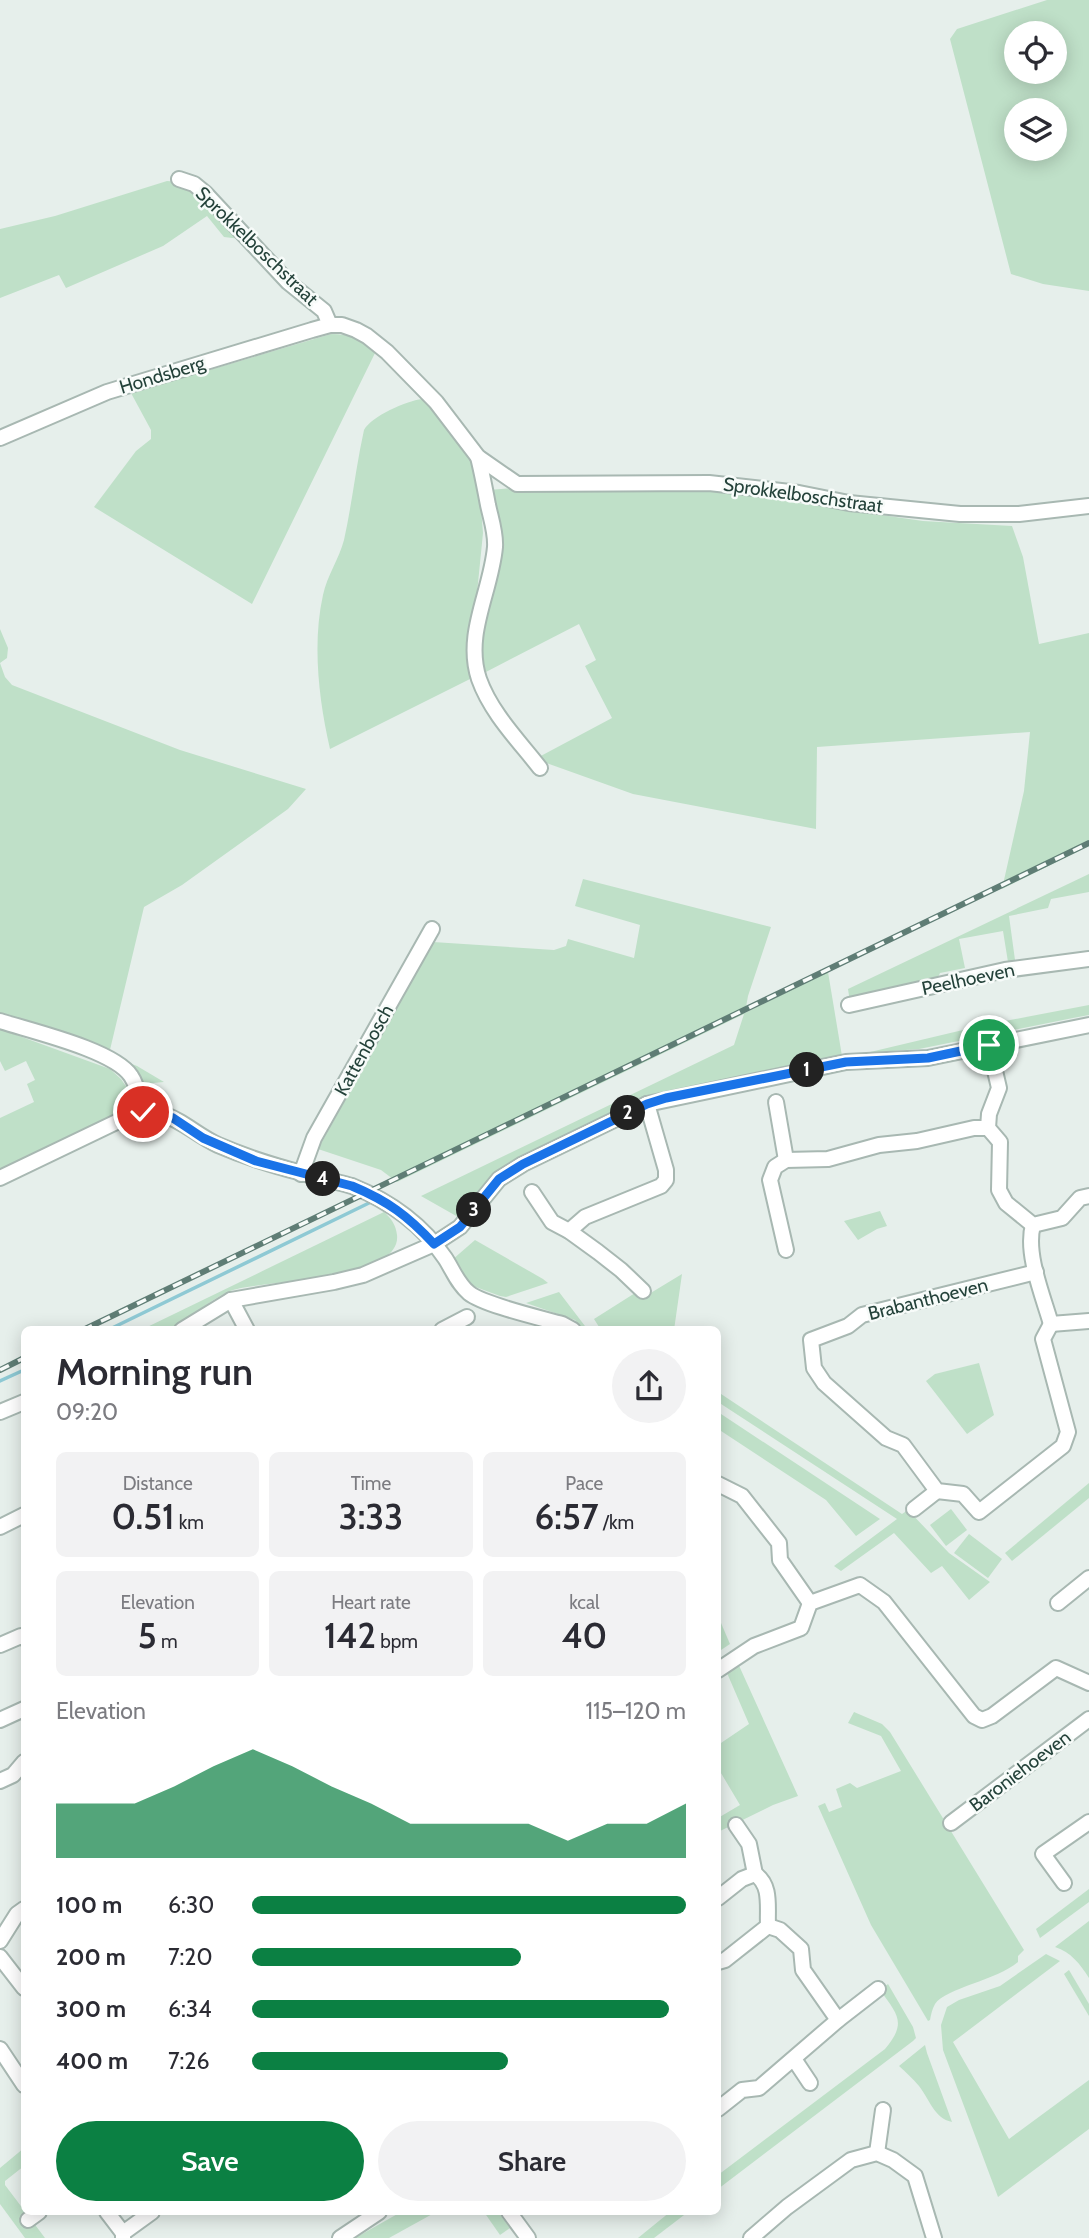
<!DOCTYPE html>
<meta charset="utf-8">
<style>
:root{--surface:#fff;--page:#f2f2f3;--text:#2b2b33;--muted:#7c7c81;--accent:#0b8043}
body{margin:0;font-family:Cabin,sans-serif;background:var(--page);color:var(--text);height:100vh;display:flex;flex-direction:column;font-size:26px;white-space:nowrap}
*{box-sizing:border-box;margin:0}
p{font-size:23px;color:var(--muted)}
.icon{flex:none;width:38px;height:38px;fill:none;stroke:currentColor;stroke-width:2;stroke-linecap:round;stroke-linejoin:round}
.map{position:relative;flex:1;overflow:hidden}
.details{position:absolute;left:21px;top:1326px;width:700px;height:889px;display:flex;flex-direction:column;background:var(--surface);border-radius:10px;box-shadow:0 4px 18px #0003}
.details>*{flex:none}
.fabs{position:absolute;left:1004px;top:21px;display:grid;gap:14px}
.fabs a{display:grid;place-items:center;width:63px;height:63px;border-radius:50%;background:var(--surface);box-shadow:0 4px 18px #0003;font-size:35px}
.pin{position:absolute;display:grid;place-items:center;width:60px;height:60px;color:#fff;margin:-30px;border:4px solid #fff;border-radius:50%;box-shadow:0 2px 7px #0007}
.km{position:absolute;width:35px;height:35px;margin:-18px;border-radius:50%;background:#222;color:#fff;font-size:19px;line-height:35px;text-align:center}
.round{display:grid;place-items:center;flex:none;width:74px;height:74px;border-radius:37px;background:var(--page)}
.summary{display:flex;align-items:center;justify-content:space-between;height:119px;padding:0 35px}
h1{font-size:38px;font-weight:600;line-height:52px}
.stats{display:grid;grid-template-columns:repeat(3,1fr);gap:10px;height:119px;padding:7px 35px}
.stats div{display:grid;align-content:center;border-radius:10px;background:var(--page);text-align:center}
.stats b{font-size:35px;font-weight:600}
.stats small{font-size:19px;font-weight:400}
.stats p{font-size:19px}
.chart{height:196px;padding:14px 35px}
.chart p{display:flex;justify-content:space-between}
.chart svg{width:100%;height:126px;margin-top:7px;fill:var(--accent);opacity:.7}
.action{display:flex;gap:14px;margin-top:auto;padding:14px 35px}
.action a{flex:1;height:80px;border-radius:42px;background:var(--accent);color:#fff;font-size:28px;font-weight:600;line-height:80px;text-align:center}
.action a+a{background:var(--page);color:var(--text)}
ul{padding:0 35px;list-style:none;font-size:23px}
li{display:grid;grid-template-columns:112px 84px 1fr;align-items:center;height:52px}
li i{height:18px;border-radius:9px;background:var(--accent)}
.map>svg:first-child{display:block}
.green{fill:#bfe0c8;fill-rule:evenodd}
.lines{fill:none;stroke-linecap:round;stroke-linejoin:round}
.stream{stroke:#8ec9d4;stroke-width:3.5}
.minor-casing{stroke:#a8b8b2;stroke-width:18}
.minor{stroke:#fff;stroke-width:14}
.rail-casing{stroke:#5f7d75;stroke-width:6}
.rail{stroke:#f7fbf9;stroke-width:3.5;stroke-dasharray:10;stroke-linecap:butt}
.route-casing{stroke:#fff;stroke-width:14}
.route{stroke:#1a73e8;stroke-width:9}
.labels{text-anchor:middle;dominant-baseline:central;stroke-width:5;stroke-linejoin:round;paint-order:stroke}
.street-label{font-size:19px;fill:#24423a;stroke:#f7fbf9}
</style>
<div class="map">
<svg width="1089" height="2238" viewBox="0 0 1089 2238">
<rect width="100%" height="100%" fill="#e6efeb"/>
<g class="green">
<path d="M1047 0H1089V291L1043 284 1011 274 950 39 957 29ZM1055 33V72H1017V33ZM1055 110V149H1017V110Z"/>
<polygon points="167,181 179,182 188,185 241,239 224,237 207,216 163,246 66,288 59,275 0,298 0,229 55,216"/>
<path d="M331 334C351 334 361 340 376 351L252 604 94 507 136 451 151 439V430L131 393Z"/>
<path d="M422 399 428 401 477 458 483 533 473 633 472 678 330 749C319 701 312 644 323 595 327 576 339 559 344 540 352 504 356 466 364 430 372 416 406 401 422 399Z"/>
<polygon points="513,488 722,492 923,521 1012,526 1023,557 1039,644 1089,633 1089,846 1002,889 1024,791 1030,732 817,747 816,829 633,794 538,760 537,758 612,718 585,666 596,660 579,624 484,673 481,657 492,558 489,490"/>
<polygon points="0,629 8,648 7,658 0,663 5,677 12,685 180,750 306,789 288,809 182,885 144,907 109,1054 0,1016"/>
<polygon points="1089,874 1089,892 1051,899 1048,908 1009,916 1015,960 1008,962 1003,931 959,939 965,968 940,973 937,979 896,987 895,992 850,1002 848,989"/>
<polygon points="583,879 771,927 748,996 745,1013 828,972 842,1056 715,1081 669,1095 490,1180 458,1217 421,1196 734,1045 744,1014 397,1182 381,1170 318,1149 433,942 554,950 566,946 568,939 634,958 640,925 575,906"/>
<polygon points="1089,1005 1089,1015 1073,1018 919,1049 866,1053 984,1025"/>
<polygon points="0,1029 110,1069 121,1079 132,1095 131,1103 127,1108 0,1170 0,1118 34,1102 27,1084 35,1080 26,1061 5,1071 0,1061"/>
<polygon points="117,1058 137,1066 164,1082 142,1084"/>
<polygon points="880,1211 887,1226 877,1229 858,1240 844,1221"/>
<path d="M384 1212C391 1218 396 1225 397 1235 402 1281 263 1280 233 1290 216 1296 201 1309 187 1319 181 1322 175 1329 168 1330 160 1332 150 1330 141 1330Z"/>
<polygon points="475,1240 543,1279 548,1283 506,1297 500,1296 473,1286 465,1280 452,1260"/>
<polygon points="682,1274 674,1330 601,1330 594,1319 643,1288 649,1294"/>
<polygon points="559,1292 588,1330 583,1330 575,1320 526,1303"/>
<polygon points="979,1363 994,1415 967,1434 926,1381 935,1374"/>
<polygon points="718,1392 902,1514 908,1510 949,1553 990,1582 969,1600 942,1566 931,1573 894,1533 841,1571 834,1566 897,1519 718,1402"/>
<polygon points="718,1412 880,1519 856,1536 826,1500 718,1429"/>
<polygon points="1089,1483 1089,1498 1012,1561 1005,1553"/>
<polygon points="951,1509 967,1530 946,1546 930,1525"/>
<polygon points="969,1534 1002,1559 988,1578 954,1553"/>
<polygon points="718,1616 730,1644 718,1652"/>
<polygon points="736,1659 798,1796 773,1805 718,1832 718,1818 740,1805 718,1768 718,1745 749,1724 724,1666"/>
<path d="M854 1712 882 1724 890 1732 1024 1950 1018 1956V1962C997 1980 946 1988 935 2004 932 2009 931 2015 930 2020L928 2021 871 1925 818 1806 825 1803 829 1812 842 1807 836 1789 850 1783 857 1788 901 1771 881 1736 848 1723Z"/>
<polygon points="1089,1889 1089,1902 1040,1938 1036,1929"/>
<path d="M1089 1921V1978C1080 1964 1071 1952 1055 1947Z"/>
<polygon points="1046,1954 1060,1961 953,2042 1009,2139 1089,2080 1089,2129 998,2197 943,2050 941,2025 947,2007 959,2000 1000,1986"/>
<polygon points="1069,1970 1089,2004 1089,2016 1064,1974"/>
<path d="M888 1984 913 2027 916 2038 913 2041 718 2189V2175L885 2049C907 2023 898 2015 880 1990Z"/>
<path d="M925 2045 927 2053 952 2122C934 2118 930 2100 919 2086 913 2079 906 2072 899 2066Z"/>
<polygon points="24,2148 24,2166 5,2181 5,2185 45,2238 25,2238 0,2204 0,2168"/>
<polygon points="401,2212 436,2212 389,2238 355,2238"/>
<polygon points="484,2212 498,2212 510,2228 500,2235"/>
<polygon points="670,2212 688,2212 654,2238 638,2238"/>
</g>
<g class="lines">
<g class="stream">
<polyline points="108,1330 371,1202"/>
<polyline points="0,1381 24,1370"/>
</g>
<defs>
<g id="minor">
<polyline points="179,179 194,184 205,193 288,282 324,311 330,325"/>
<polyline points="0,438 107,392 312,330 330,325 342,325 356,330 367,336 387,352 436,402 478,457 517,484 709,483 799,493 849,503 960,514 1019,514 1089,506"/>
<path d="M478 457C482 473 485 489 488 505 491 519 496 533 495 547 491 592 464 634 479 679 491 713 519 741 540 768"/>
<polyline points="849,1005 1005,970 1089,959"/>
<path d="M0 1021C31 1031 114 1050 131 1076 138 1086 140 1101 143 1112"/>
<polyline points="989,1045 999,1088 989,1114 988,1128 1000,1142 999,1190 1006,1203 1033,1225 1062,1218 1080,1198 1089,1196"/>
<polyline points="776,1102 786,1160"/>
<polyline points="301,1174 314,1138 432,929"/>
<path d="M0 1178 129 1116C140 1113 150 1111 161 1114 181 1119 198 1136 218 1145 262 1164 305 1174 352 1186 389 1201 422 1224 445 1258 453 1270 457 1283 469 1293 484 1305 541 1318 562 1324L573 1330"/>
<polyline points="532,1192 552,1222 569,1231 598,1252 621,1270 643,1291"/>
<path d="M1033 1225C1025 1253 1043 1296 1051 1324L1089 1321"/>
<polyline points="569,1231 585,1217 661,1186 666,1180 666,1170 647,1104"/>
<polyline points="786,1250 770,1180 775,1167 786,1160 828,1159 879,1145 917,1141 974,1128 988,1128"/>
<polyline points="1036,1272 862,1315 848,1326 811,1340 814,1368 824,1383 886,1438 903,1445 937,1491 963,1494 979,1512 1063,1446 1068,1432 1043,1339 1051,1324"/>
<polyline points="231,1300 247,1330"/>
<polyline points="182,1330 231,1300 334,1282 363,1275 434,1244 460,1227 499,1179 523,1164 647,1104 846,1062 928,1058 1089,1025"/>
<polyline points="442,1330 467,1317"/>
<polyline points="0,1412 24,1402"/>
<polyline points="718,1484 742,1496 779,1543 780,1560 810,1603"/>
<polyline points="914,1509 937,1491"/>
<polyline points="0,1527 24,1515"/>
<polyline points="1058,1603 1089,1578"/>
<polyline points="0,1645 21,1636 24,1638"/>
<polyline points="718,1670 754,1646 801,1628 810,1603 860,1585 884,1602 974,1716 982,1720 992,1716 1056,1668 1089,1683"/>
<polyline points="0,1720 24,1709"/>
<polyline points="0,1781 13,1775 24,1762"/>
<polyline points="951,1823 1089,1719"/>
<polyline points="736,1825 749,1844 755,1874"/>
<polyline points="1064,1883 1043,1854 1089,1822"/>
<path d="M718 1898 742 1879 755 1874C772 1885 767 1908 768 1926L725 1960 718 1962"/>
<polyline points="768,1926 780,1930 801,1949 803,1970 838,2020"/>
<polyline points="0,1941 17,1914 24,1909"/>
<polyline points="0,1957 24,1988"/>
<polyline points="0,2049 24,2085"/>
<polyline points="794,2059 810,2083"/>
<polyline points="718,2109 742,2090 759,2088 838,2020 878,1989"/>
<polyline points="877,2153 883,2110"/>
<polyline points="107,2212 123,2233 123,2238"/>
<polyline points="509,2212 528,2238"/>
<polyline points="28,2220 39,2212"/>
<polyline points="123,2233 152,2212"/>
<polyline points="340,2238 379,2212"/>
<polyline points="751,2238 787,2207 851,2160 877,2153 893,2160 915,2176 934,2238"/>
</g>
</defs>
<use href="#minor" class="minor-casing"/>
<use href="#minor" class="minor"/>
<defs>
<g id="rail">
<polyline points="83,1330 1089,843"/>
<polyline points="0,1370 24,1358"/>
</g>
</defs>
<use href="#rail" class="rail-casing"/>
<use href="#rail" class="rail"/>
</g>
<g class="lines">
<defs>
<path id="route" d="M143 1112 160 1113 173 1118 203 1138 256 1161 352 1186C388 1201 408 1216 434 1244L460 1227 499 1179 523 1164 647 1104 666 1098 846 1062 928 1058 989 1045"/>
</defs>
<use href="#route" class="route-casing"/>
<use href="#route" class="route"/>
</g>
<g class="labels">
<g class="street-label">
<text transform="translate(257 246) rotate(44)">Sprokkelboschstraat</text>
<text transform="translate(162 375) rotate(-17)">Hondsberg</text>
<text transform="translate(803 495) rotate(8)">Sprokkelboschstraat</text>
<text transform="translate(968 979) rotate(-12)">Peelhoeven</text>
<text transform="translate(364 1050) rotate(-61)">Kattenbosch</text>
<text transform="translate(928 1299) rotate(-14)">Brabanthoeven</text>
<text transform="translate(1020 1771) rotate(-37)">Baroniehoeven</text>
</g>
</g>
</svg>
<div class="fabs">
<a><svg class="icon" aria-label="locate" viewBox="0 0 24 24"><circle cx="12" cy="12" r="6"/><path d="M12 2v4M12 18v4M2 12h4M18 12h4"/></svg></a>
<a><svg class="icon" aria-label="layers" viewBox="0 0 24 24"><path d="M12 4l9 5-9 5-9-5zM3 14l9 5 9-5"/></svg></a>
</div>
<div class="pin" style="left:989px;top:1045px;background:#1e9e55"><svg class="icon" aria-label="arrive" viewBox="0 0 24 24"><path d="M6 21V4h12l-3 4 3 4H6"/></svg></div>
<div class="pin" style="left:143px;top:1112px;background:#d93025"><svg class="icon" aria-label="check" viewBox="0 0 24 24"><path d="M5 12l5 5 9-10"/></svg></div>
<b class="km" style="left:807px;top:1070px">1</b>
<b class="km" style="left:628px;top:1113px">2</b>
<b class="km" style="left:474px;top:1210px">3</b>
<b class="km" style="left:323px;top:1179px">4</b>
<section class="details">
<div class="summary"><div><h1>Morning run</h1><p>09:20</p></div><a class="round"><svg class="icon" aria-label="share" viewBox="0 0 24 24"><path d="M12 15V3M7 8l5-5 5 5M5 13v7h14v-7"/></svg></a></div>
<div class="stats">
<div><p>Distance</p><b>0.51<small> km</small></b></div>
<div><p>Time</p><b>3:33</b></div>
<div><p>Pace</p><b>6:57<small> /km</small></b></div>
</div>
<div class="stats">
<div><p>Elevation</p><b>5<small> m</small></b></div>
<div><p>Heart rate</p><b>142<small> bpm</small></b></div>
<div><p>kcal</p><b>40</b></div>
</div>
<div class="chart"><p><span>Elevation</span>115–120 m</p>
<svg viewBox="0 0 160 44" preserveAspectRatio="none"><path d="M0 44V25L10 25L20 25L30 19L40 12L50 6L60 12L70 19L80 25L90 32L100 32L110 32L120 32L130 38L140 32L150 32L160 25V44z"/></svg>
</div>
<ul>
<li><b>100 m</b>6:30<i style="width:100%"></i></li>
<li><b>200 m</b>7:20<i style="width:62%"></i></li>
<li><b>300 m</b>6:34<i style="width:96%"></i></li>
<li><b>400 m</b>7:26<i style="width:59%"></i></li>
</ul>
<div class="action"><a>Save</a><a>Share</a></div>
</section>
</div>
